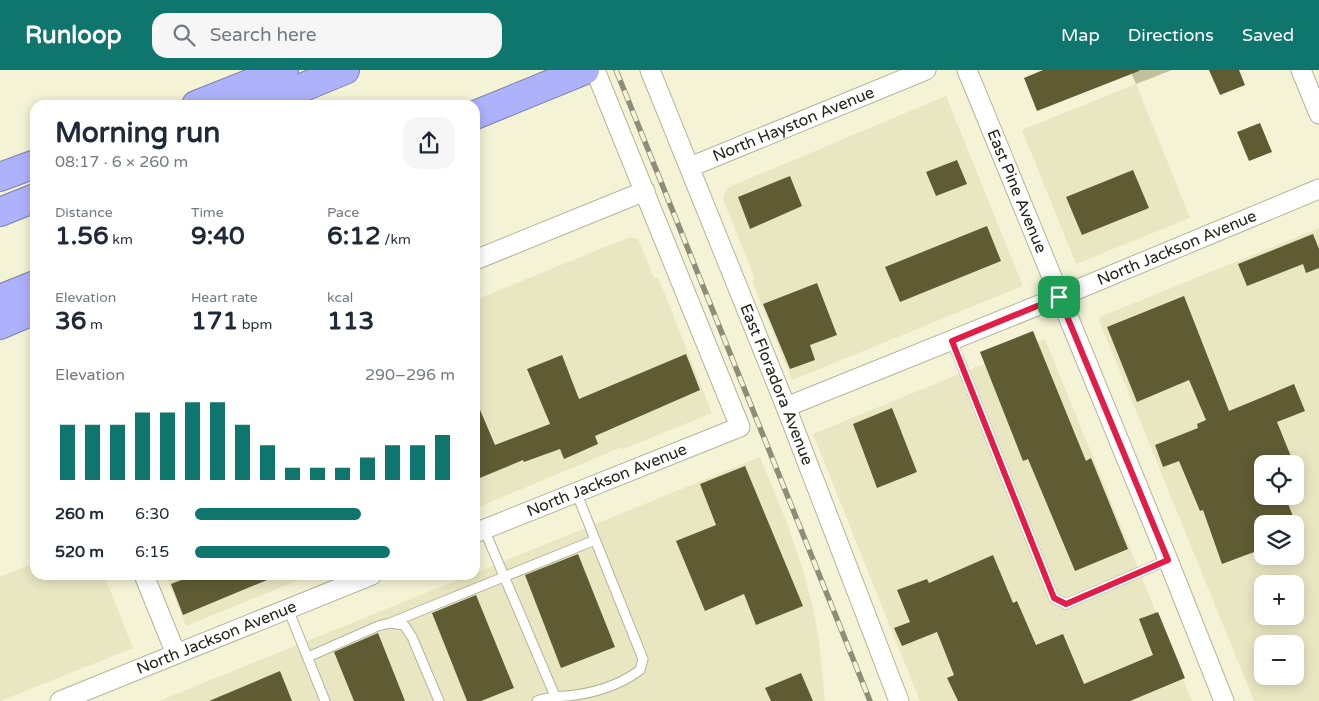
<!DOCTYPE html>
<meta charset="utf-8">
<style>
:root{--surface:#fff;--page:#f6f6f7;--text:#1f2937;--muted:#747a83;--accent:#0f766e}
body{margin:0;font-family:"Varela Round",sans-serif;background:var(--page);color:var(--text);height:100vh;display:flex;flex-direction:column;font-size:19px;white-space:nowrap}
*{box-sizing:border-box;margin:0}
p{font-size:16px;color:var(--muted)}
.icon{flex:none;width:28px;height:28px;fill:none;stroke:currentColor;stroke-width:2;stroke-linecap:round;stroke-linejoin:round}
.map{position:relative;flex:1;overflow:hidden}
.drawer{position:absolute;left:30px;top:30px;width:450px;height:480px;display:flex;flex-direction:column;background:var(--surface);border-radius:15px;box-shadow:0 2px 12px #0003}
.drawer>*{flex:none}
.fabs{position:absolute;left:1254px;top:385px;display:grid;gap:10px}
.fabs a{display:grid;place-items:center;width:50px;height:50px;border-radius:10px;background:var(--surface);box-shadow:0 2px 12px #0003;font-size:25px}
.pin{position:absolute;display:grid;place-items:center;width:42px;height:42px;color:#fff;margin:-21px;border-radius:10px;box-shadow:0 2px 8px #0006}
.round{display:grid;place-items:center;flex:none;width:52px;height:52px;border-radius:15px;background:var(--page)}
.headline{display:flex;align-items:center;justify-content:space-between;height:85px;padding:0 25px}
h1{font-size:28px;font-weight:700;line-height:38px}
.metrics{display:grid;grid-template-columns:repeat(3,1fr);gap:8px;height:85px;padding:5px 25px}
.metrics div{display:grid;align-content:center}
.metrics b{font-size:25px;font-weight:700}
.metrics small{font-size:14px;font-weight:400}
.metrics p{font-size:14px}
.chart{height:140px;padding:10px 25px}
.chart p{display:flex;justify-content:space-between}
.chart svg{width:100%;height:90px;margin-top:5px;stroke:var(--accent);stroke-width:6}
ul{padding:0 25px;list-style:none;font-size:16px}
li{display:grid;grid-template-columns:80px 60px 1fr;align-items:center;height:38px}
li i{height:12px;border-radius:6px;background:var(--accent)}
header{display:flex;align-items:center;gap:30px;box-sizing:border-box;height:70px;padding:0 25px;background:var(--accent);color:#fff}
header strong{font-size:24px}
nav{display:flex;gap:28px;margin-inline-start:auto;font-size:18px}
.search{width:350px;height:45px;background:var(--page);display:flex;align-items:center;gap:12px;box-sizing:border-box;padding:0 18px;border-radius:15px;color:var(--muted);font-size:19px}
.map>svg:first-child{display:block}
.built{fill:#e9e7c2;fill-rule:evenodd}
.green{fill:#c1c09a}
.building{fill:#5f5c34}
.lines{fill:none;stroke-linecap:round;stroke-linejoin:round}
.lane-casing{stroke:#b5b498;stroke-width:11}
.street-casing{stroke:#b5b498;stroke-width:21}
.highway-casing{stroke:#7e80ac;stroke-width:30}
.lane{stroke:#fff;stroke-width:9}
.street{stroke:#fff;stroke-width:19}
.highway{stroke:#aeb2fb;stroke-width:28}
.rail-casing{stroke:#8d8d79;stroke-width:5.5}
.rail{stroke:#f4f3d6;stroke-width:4;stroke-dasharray:11;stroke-linecap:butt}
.route-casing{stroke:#fff;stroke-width:10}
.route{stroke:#e11d48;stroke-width:6}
.labels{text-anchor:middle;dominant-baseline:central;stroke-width:5;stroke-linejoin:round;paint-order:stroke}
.street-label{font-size:16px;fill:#242419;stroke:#f4f3d6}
</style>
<header>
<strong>Runloop</strong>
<div class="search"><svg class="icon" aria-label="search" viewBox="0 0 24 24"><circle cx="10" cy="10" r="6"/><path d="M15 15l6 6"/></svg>Search here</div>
<nav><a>Map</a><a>Directions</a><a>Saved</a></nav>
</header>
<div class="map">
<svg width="1319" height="631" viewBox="0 0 1319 631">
<rect width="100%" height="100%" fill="#f4f3d6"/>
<g class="built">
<polygon points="1136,14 1190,148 1076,194 1022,60"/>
<polygon points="946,26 1023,216 792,310 752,211 755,209 723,129 727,118"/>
<path d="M1319 158V631H1254L1099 250 1100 247ZM1262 394H1295V426H1262ZM1262 454H1295V486H1262ZM1262 514H1295V546H1262ZM1262 574H1295V606H1262Z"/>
<polygon points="630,167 638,169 654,208 658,207 712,343 623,379 622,377 476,438 475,230"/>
<polygon points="1045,269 1192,631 920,631 813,364"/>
<polygon points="760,387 787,453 802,497 812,533 819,570 825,631 159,631 470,505 475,505 475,503"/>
<polygon points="35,493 35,505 104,505 133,578 0,631 0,507"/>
<polygon points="166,505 303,505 304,508 186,556"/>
</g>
<polygon class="green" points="1130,0 1172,0 1136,14"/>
<g class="building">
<polygon points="1043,0 1139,0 1139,1 1037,41 1024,8"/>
<polygon points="1209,0 1239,0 1245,15 1220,25"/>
<polygon points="1260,53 1272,82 1249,91 1237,62"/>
<polygon points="957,90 967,114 936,126 926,102"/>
<polygon points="1133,100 1149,138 1082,165 1066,127"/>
<polygon points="790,106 802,136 750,159 738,127"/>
<polygon points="987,156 1001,191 900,232 885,197"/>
<polygon points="1313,164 1319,179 1319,198 1306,203 1303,194 1247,216 1238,194"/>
<polygon points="817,213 837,265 810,275 815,290 790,299 763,234"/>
<polygon points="1184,226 1229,341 1294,314 1305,341 1277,352 1294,394 1262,394 1262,426 1285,426 1296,454 1262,454 1262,479 1222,494 1203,440 1200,441 1179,391 1163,397 1155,375 1198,358 1197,354 1206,350 1189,310 1137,332 1107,257"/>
<polygon points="1033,261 1086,391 1091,388 1128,479 1075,501 1028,389 1023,391 980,282"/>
<polygon points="686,284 700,320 595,366 598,374 564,389 560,379 524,392 523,390 475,410 475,328 495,375 550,354 527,299 562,285 579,329"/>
<polygon points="892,338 917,402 877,418 853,354"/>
<polygon points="745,396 803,536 756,555 744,524 705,541 676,471 716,455 700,414"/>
<polygon points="578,484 615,577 561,598 525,505"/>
<polygon points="993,485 1013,533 1017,531 1036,575 1063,564 1084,614 1153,585 1139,549 1158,542 1185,608 1130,631 958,631 947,608 954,605 937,562 902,576 894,558 910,552 897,520 927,509 929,513"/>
<polygon points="194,505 279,505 183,545 171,514"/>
<polygon points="476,525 514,618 481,631 467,631 432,543"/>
<polygon points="378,563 405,631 354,631 334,582"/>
<polygon points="280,601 292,631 209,631"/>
<polygon points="801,603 813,631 771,631 765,618"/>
</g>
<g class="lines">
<defs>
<g id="lane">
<polyline points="952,271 1054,528 1066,534 1168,490"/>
<polyline points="484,459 555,626"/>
<polyline points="288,539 325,631"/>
<polyline points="390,553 595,470"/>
<polyline points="308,587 378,556 390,553 404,555 412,567 439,631"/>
<path d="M537 631C550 626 561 627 575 625 598 622 621 614 640 600L643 589 576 422"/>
</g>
<g id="street">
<path id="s1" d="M650 0 786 337 899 631"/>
<path id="s2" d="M967 0 1168 490 1224 631"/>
<polyline points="1301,0 1319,44"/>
<path id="s3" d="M690 97 926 0"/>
<polyline points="475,190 645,121"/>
<path id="s4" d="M786 337 1059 227 1319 119"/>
<path id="s5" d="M475 463 740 357 595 0"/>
<polyline points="144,505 176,584"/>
<path id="s6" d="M60 631 372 505"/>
</g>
<g id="highway">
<polyline points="196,35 284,0"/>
<polyline points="260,35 345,0"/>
<polyline points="475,45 585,0"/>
<polyline points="0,107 35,94"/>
<polyline points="0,142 35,128"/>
<polyline points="0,229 35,215"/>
<polyline points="0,255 35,240"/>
</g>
</defs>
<use href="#lane" class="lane-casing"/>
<use href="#street" class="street-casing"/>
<use href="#highway" class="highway-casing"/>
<use href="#lane" class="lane"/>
<use href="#street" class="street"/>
<use href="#highway" class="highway"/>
<defs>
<polyline id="rail" points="616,0 870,631"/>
</defs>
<use href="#rail" class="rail-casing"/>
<use href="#rail" class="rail"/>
</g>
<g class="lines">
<defs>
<polygon id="route" points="1059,227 1168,490 1066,534 1054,528 952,271"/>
</defs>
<use href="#route" class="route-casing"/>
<use href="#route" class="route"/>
</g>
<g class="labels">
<g class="street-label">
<text stroke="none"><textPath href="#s3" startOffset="112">North Hayston Avenue</textPath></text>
<text stroke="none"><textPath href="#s2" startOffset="131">East Pine Avenue</textPath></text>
<text stroke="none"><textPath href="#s4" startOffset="422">North Jackson Avenue</textPath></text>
<text stroke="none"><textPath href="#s1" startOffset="339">East Floradora Avenue</textPath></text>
<text stroke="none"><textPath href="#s5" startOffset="142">North Jackson Avenue</textPath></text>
<text stroke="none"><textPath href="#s6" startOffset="169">North Jackson Avenue</textPath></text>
</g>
</g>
</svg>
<div class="fabs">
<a><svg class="icon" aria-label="locate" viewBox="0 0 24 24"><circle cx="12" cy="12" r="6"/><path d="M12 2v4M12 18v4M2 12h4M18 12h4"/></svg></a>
<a><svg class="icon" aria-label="layers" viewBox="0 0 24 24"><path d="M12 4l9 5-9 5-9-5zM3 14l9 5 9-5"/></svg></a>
<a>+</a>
<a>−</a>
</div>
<div class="pin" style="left:1059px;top:227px;background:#1e9e55"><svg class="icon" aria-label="arrive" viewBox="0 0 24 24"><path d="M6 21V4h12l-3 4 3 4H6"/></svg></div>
<section class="drawer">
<div class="headline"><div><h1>Morning run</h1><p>08:17 · 6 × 260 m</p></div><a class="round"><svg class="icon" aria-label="share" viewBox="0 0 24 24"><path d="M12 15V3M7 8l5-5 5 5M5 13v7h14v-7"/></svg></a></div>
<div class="metrics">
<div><p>Distance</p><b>1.56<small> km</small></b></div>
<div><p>Time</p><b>9:40</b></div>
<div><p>Pace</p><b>6:12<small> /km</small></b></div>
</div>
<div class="metrics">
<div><p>Elevation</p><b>36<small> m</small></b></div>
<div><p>Heart rate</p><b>171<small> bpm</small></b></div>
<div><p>kcal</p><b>113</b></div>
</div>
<div class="chart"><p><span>Elevation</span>290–296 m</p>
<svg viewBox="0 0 160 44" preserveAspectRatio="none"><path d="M5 44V17M15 44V17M25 44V17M35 44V11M45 44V11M55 44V6M65 44V6M75 44V17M85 44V27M95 44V38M105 44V38M115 44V38M125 44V33M135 44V27M145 44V27M155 44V22"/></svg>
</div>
<ul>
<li><b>260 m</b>6:30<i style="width:64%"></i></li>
<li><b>520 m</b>6:15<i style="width:75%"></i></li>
</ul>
</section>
</div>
